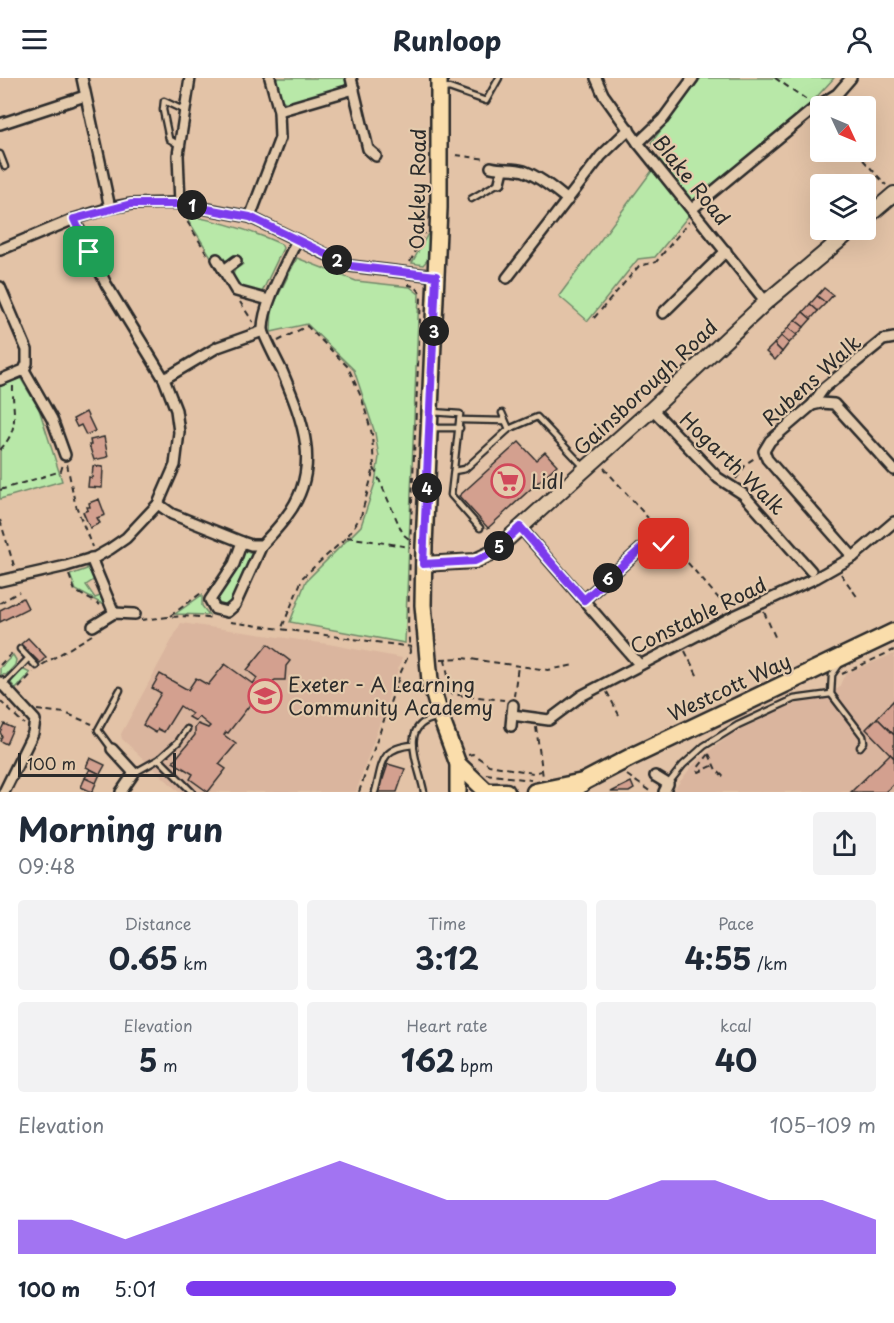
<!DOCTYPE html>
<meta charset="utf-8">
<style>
:root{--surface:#fff;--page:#f2f2f3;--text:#1f2937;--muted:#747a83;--accent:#7c3aed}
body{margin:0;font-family:"Playpen Sans",sans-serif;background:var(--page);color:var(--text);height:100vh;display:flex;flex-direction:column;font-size:22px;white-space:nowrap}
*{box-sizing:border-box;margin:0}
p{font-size:20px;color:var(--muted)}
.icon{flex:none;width:33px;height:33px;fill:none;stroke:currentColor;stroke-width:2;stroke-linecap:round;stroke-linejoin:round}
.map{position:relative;height:714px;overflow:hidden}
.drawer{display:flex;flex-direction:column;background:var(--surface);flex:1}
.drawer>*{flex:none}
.needle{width:39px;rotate:134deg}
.tools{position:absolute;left:810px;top:18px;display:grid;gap:12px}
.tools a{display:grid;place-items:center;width:66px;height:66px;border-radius:6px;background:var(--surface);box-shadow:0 6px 24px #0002;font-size:30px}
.scale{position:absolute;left:18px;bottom:15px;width:158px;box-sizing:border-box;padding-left:6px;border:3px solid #2b2b2b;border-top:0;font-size:16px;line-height:21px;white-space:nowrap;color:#2b2b2b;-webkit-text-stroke:4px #e4caac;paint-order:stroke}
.pin{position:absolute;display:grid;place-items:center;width:51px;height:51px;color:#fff;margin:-26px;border-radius:12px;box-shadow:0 3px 9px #0006}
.km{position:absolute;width:30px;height:30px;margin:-15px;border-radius:50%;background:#222;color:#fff;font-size:16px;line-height:30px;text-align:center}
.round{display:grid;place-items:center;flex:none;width:63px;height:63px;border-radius:6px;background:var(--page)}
.headline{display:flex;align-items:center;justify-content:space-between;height:102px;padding:0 18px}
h1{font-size:33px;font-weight:700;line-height:45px}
.metrics{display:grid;grid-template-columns:repeat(3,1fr);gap:9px;height:102px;padding:6px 18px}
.metrics div{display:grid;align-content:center;border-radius:6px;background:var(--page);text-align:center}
.metrics b{font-size:30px;font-weight:700}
.metrics small{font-size:16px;font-weight:400}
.metrics p{font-size:16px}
.chart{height:168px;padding:12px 18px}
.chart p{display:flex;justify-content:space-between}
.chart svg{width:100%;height:108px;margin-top:6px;fill:var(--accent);opacity:.7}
ul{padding:0 18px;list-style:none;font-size:20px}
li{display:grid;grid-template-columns:96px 72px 1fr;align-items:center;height:45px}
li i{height:15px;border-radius:8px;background:var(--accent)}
header{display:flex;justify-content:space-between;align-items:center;height:78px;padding:0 18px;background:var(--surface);font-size:27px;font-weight:700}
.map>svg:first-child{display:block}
.built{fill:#dab59e}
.green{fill:#b8e8a8;stroke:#728a6a;stroke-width:1.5}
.building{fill:#d3a08f;stroke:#2b2b2b;stroke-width:1.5}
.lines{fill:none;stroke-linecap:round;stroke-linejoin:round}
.lane-casing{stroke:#2b2b2b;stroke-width:9}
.street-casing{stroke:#2b2b2b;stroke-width:14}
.secondary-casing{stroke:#2b2b2b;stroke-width:18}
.primary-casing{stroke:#2b2b2b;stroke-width:20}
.highway-casing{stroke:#2b2b2b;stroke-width:21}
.path{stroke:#2b2b2b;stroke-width:2;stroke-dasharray:6 4.5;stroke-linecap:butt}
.lane{stroke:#e4caac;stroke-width:4.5}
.street{stroke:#e4caac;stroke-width:9}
.secondary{stroke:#e4caac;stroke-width:14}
.primary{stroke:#faddab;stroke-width:15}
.highway{stroke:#faddab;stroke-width:16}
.route-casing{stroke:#fff;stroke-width:12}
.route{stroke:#7c3aed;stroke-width:8}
.labels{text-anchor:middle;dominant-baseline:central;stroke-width:4.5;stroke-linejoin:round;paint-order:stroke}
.street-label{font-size:20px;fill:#2b2b2b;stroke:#e4caac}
.poi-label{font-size:20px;fill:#2b2b2b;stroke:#e4caac;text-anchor:start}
</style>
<header><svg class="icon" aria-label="menu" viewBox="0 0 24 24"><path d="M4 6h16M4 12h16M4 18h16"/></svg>Runloop<svg class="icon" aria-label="person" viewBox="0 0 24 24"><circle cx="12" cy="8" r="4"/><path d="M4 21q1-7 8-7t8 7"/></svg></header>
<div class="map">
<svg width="894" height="714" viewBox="0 0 894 714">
<rect width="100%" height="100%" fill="#e3c3a7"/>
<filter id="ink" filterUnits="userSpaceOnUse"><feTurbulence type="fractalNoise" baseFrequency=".0167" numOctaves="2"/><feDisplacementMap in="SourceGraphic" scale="12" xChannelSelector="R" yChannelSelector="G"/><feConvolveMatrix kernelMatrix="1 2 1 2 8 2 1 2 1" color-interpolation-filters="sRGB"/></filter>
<g filter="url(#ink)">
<g class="built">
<polygon points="181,545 328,566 402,580 356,714 179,714 122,661 121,656"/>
<polygon points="894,576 894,714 672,714 693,687 712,671 735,654 791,627 819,621 839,610 843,600 849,594"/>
</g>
<g class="green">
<polygon points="275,0 346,0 347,4 342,11 286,25 279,19"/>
<polygon points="701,0 834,0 811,25 685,129 690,136 655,179 638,181 588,243 559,218 663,78 651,65"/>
<path d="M185 137C219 143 250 152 281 166L283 170 262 214C253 216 227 204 235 192 236 191 242 187 243 186L238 178 229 183 221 181 213 182Z"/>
<polygon points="430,152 429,180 423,187 412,185"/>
<polygon points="297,180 356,203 410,209 419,216 405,565 290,544 306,503 361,448 375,405 379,379 375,355 354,292 307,246 271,254 272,230"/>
<polygon points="20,299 39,331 62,403 0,421 0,304"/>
<polygon points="243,473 253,476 232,525 220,528 217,521 219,513"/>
<polygon points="86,487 95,501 86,507 95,520 103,517 106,528 76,512 70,497 87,491"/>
<polygon points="202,517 202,528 209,537 175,536"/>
<polygon points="13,577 16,582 15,587 6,597 0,596 0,590"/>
<path d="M24 592 30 595 16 611 11 605C12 599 18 593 24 592Z"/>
</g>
<g class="building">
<polygon points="824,210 833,217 826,225 817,218"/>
<polygon points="817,218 826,225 818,233 810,226"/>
<polygon points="810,226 818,233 811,241 803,234"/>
<polygon points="803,234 811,241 804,249 795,242"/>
<polygon points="795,242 804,249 797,257 788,250"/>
<polygon points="788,250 797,257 789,265 781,258"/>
<polygon points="781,258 789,265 782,274 774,266"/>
<polygon points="774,266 782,274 775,282 766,274"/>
<polygon points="86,334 95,353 86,357 81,347 77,349 73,341"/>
<polygon points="104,359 108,379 94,382 89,367 91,367 90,362"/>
<polygon points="519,364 536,382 545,374 557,387 488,450 459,418"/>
<polygon points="93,388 103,389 102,410 88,409 89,399 92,400"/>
<polygon points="99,421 105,437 97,440 100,445 90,450 83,434 88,432 87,429 90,429 89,425"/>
<polygon points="23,520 28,530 0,544 0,532"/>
<polygon points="28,560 46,579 40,585 21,566"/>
<polygon points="268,566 290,583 286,588 285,602 275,602 270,609 266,606 228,655 226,654 224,657 236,666 219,686 226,691 208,714 190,701 193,696 173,684 195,657 195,650 198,646 208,650 210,648 199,639 196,643 189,639 192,636 180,628 164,654 158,651 156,655 143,647 161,615 152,610 160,596 188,612 196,600 208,607 225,586 253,606 257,600 247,592"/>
<polygon points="894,622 894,657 877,640"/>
<polygon points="877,640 894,657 894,680 866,651"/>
<polygon points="4,646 13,650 6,666 0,663 2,658 0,654"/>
<polygon points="890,676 894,680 894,706 885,714 851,714"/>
<polygon points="90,680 105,687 100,696 86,689"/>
<polygon points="388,686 405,691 397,714 379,714 380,700 383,701"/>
<polygon points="90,691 100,696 96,705 85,700"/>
<polygon points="85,700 96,705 92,714 81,709"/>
<polygon points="631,704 634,711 629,714 611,714"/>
</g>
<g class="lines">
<defs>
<g id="lane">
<polyline points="443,11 449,10 486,23 499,0"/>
<polyline points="179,67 169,61 163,32 164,23 185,33"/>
<polyline points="0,76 5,89"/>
<polyline points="471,121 500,104"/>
<polyline points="432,334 460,336 451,417 480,450"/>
<polyline points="502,335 509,351 537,339 584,389"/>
<polyline points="460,342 505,343"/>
<polyline points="432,350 460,350"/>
<polyline points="454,393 465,391 509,351"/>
<polyline points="20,571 36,588"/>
<polyline points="839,587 832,597 831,616 863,658 864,664 860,669"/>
<polyline points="3,607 28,581"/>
<polyline points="112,671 98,652 120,612"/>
<polyline points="159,681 178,664 187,651"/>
<polyline points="134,695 159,681 192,714"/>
<polyline points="668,706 683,687 704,668 738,647 794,621 831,616"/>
<path d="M375 714C383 686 379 670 413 667"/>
<path d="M424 714C419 687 397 646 437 640"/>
</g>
<g id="street">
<polyline points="82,0 110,130"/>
<polyline points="351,0 368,71 376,78"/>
<polyline points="596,0 603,16 638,65 766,224"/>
<polyline points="279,33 354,11"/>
<polyline points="0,46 85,18"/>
<polyline points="638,65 663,41 693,0"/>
<path d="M491 89C502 92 513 90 524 93 540 99 555 112 568 122"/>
<polyline points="500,104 503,92"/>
<polyline points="180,126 178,77 190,0"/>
<polyline points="692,131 816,29 837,16 851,0"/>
<polyline points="250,139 280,60 279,33 270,0"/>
<polyline points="0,172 74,141 110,130 131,126 176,125 250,139 350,188 436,198"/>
<polyline points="217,181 236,213 269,222"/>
<polyline points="224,192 236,183"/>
<polyline points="507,200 601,78 629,51"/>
<polyline points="0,209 27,272 27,285 24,292 0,302"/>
<polyline points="663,235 726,173"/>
<polyline points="24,292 52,341 65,377"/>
<polyline points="164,301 218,269 263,253"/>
<polyline points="812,327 821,325 834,326 894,392"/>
<polyline points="652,331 718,400 743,416 811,493"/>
<path d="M158 426 172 436 242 464 251 467H262C270 458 279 449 286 439 323 391 303 343 282 293 278 285 264 258 263 252 262 228 287 184 297 162"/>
<polyline points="520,449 639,586"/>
<polyline points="647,450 664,467"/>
<polyline points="242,464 234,486 210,522 215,531 227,534 235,527 262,467"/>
<polyline points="853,479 767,381 764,373 770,363 812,327 824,310 883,262 894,260"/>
<polyline points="91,480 114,535"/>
<polyline points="0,503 66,488 96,479 110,471 126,460 158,426 175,387 179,354 176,332 164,301 106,206 74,141"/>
<polyline points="584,522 655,458"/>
<polyline points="93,548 114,535 135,536"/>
<polyline points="0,604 35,642 33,655 4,714"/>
<polyline points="512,637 549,642 581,618 734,538 816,500 853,479 894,444"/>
<polyline points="511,648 513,627"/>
<polyline points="112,671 134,695 121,714"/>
<polyline points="655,698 668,706 664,714"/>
</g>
<g id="secondary">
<polyline points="866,140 894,116"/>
<polyline points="423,486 475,483 492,475 652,331 766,224 852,152"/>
</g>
<g id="primary">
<polyline points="439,0 439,130 424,468 423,527 430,603 441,640 458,686 458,714"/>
<polyline points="458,686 487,714"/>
</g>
<g id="highway">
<polyline points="490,714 506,714"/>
<polyline points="535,714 583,704"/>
<polyline points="572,714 583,704 633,678 894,554"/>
</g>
</defs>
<use href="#lane" class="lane-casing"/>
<use href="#street" class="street-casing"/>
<use href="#secondary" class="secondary-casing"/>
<use href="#primary" class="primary-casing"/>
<use href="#highway" class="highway-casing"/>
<g class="path">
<polyline points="775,0 807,22"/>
<polyline points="856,74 886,107"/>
<polyline points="456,77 486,81"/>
<polyline points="182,135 209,179"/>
<polyline points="410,184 425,155"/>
<path d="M409 205V207C416 208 420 212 421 219L410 468"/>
<polyline points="240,224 253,244"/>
<polyline points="594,240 639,188 656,184 689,144"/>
<polyline points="278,263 307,248 348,289 362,321 372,356 374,390 361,438 347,459 303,499 281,552"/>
<path d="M0 372C21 349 12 336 13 308"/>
<polyline points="67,386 75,425 92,469"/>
<polyline points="374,390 403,456 410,462"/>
<polyline points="604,390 648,440"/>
<polyline points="736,401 747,385 756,379"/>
<polyline points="0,412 61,393 63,386"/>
<polyline points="0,442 15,491"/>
<polyline points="347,459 410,469"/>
<polyline points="674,469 727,530"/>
<polyline points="841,496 858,520"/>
<polyline points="69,497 75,513 100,527"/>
<polyline points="0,525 19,514"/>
<polyline points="764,534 776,561"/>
<polyline points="170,538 204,513"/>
<path d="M141 542C168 539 186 536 213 541"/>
<polyline points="230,544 412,569"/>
<polyline points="685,573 698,599"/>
<polyline points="441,581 463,580 548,592 575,587"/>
<polyline points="445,581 451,616 504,622"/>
<polyline points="0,587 13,574"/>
<polyline points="42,587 92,557"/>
<polyline points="842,596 894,572"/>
<polyline points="19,610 33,594"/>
<polyline points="607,614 619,637"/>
<polyline points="514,618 518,588"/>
<polyline points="0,623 24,646"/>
<polyline points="37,632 65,635 92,646"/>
<polyline points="536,649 543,699"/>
<polyline points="709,676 697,691 699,694 714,687"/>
<polyline points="709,676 716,692 724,699"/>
<polyline points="468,677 473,676 489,687 533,695 541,693"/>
<polyline points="486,696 531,702"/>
<polyline points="627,697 651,714"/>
<polyline points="359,714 400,596 410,574 408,548 410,473"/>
</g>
<use href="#lane" class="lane"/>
<use href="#street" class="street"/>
<use href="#secondary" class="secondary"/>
<use href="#primary" class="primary"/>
<use href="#highway" class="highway"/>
</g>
</g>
<g class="lines" filter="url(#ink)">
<defs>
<polyline id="route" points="89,174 74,141 131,126 180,126 250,139 351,188 436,198 423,486 475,483 492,475 520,449 584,522 655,458 664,466"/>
</defs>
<use href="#route" class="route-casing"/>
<use href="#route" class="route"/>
</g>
<defs>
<symbol id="supermarket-ring" viewBox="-11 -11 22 22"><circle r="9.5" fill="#e4caac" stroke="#d1495b" stroke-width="1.5"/><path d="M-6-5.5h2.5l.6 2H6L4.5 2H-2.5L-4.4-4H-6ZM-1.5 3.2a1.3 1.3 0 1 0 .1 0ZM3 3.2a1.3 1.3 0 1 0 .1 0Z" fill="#d1495b"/></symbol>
<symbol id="school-ring" viewBox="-11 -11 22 22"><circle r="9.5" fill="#e4caac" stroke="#d1495b" stroke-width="1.5"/><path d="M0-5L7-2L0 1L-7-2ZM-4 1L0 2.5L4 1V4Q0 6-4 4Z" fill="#d1495b"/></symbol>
</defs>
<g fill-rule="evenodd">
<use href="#supermarket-ring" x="489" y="384" width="38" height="38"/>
<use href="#school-ring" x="246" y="599" width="38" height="38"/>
</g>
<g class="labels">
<g class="street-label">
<text transform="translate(692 102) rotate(51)">Blake Road</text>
<text transform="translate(417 111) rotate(-89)">Oakley Road</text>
<text transform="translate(811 302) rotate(-42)">Rubens Walk</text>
<text transform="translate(645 309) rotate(-43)">Gainsborough Road</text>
<text transform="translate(733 385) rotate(44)">Hogarth Walk</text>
<text transform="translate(698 537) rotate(-26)">Constable Road</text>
<text transform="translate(729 609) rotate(-25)">Westcott Way</text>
</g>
<g class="poi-label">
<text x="531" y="403">Lidl</text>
<text x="288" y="606">Exeter - A Learning<tspan x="288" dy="23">Community Academy</tspan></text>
</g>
</g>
</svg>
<div class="tools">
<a><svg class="needle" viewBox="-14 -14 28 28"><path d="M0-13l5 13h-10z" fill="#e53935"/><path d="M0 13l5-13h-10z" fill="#747a83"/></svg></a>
<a><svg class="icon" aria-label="layers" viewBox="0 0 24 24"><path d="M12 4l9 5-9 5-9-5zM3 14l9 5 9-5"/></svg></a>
</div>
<div class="scale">100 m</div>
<div class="pin" style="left:89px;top:174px;background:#1e9e55"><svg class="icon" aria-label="arrive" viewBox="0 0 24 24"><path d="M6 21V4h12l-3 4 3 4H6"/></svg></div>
<div class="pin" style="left:664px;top:466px;background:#d93025"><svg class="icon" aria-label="check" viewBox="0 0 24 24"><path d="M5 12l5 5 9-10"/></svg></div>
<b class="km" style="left:192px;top:127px">1</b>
<b class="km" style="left:337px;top:182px">2</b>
<b class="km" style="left:434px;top:253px">3</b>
<b class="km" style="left:427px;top:410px">4</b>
<b class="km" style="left:499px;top:468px">5</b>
<b class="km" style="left:608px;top:500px">6</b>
</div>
<section class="drawer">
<div class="headline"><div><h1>Morning run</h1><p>09:48</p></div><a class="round"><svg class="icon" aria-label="share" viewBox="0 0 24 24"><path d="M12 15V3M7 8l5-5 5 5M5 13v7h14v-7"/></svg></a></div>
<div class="metrics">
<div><p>Distance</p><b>0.65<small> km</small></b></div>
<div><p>Time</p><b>3:12</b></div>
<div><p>Pace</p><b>4:55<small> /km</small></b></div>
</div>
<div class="metrics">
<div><p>Elevation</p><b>5<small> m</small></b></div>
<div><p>Heart rate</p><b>162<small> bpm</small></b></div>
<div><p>kcal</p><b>40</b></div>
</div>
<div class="chart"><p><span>Elevation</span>105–109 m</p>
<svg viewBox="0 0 160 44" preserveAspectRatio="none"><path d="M0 44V30L10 30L20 38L30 30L40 22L50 14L60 6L70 14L80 22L90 22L100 22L110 22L120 14L130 14L140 22L150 22L160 30V44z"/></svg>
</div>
<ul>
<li><b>100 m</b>5:01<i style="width:71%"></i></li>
</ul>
</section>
